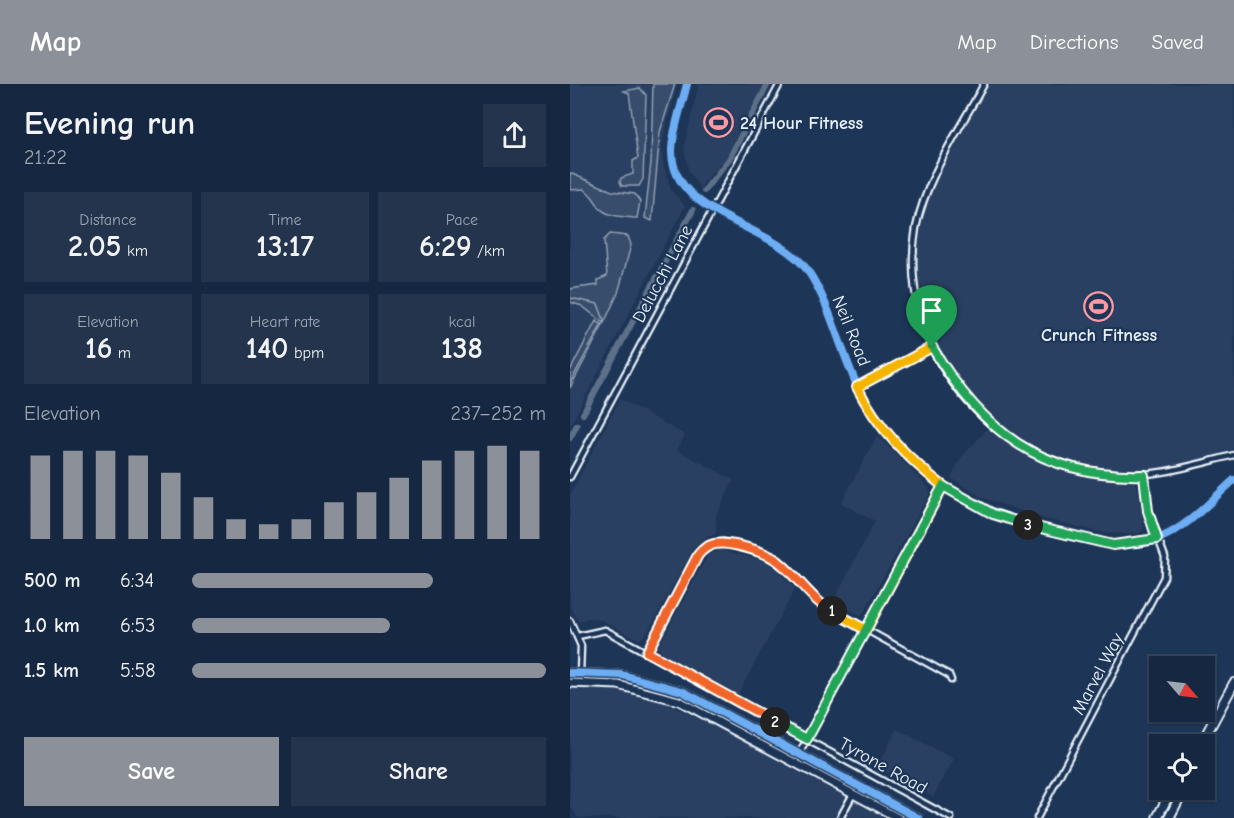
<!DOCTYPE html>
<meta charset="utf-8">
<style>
:root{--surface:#162841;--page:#23344c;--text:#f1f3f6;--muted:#9ea6b1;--line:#35445a;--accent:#8c9099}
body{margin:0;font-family:"Comic Neue",sans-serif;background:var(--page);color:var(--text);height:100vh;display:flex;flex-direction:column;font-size:22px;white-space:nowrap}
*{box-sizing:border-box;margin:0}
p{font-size:20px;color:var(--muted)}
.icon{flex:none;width:33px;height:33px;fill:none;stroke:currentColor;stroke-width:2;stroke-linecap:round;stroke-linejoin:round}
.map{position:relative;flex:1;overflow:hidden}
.details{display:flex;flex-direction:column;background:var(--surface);width:570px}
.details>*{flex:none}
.needle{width:39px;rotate:118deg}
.fabs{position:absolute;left:579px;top:572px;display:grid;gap:12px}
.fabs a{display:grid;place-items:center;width:66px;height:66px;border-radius:0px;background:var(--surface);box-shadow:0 2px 4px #0004,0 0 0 2px var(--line);font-size:30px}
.pin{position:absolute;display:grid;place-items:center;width:51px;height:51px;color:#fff;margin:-62px -26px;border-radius:50% 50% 50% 0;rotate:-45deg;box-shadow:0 0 6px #0007}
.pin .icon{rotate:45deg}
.km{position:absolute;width:30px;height:30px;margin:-15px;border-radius:50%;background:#222;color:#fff;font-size:16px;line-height:30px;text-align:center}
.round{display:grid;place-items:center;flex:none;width:63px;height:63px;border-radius:0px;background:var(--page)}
.overview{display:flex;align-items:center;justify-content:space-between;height:102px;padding:0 24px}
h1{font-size:33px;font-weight:800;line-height:45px}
.stats{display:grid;grid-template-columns:repeat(3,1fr);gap:9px;height:102px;padding:6px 24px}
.stats div{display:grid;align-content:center;border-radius:0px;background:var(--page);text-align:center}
.stats b{font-size:30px;font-weight:800}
.stats small{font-size:16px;font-weight:400}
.stats p{font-size:16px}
.chart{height:168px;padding:12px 24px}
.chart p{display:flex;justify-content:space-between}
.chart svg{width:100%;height:108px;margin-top:6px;stroke:var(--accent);stroke-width:6}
.primary-button{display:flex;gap:12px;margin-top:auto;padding:12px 24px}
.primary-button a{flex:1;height:69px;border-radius:0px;background:var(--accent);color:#fff;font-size:24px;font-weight:800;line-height:69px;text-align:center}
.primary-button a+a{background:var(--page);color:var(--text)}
ul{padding:0 24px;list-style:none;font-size:20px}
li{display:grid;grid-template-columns:96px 72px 1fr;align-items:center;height:45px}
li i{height:15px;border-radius:8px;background:var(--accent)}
header{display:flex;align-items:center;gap:36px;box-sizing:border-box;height:84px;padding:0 30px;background:var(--accent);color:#fff}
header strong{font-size:28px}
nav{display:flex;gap:33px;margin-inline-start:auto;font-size:21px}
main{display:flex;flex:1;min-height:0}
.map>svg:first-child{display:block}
.built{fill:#2a4162}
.green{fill:#374d6c;stroke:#909fb2;stroke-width:1.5}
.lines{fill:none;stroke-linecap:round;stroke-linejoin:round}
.stream{stroke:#95a4b5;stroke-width:1.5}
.canal{stroke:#5d7089;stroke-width:6}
.minor-casing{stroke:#e8f1f8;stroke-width:9}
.tertiary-casing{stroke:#e8f1f8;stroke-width:10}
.secondary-casing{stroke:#e8f1f8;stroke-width:11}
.primary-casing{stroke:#e8f1f8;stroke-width:12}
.minor{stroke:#1d3557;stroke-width:4.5}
.tertiary{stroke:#1d3557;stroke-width:6}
.secondary{stroke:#1d3557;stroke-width:7}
.primary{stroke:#1d3557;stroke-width:8}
.cycleway-casing{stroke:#1d3557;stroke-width:11}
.cycleway{stroke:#6dadf4;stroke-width:8}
.split-1-casing{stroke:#fff;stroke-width:12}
.split-2-casing{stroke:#fff;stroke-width:12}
.split-3-casing{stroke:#fff;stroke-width:12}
.split-4-casing{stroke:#fff;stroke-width:12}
.split-1{stroke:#f5b400;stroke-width:8}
.split-2{stroke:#f0652b;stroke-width:8}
.split-3{stroke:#22a559;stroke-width:8}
.split-4{stroke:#22a559;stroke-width:8}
.labels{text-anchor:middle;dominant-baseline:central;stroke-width:4.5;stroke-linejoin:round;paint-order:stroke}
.poi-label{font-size:18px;font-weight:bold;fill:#e8f1f8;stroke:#1d3557;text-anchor:start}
.street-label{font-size:18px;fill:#e8f1f8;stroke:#1d3557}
</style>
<header>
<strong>Map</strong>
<nav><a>Map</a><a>Directions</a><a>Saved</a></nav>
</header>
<main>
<section class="details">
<div class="overview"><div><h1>Evening run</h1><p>21:22</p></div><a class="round"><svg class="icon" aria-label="share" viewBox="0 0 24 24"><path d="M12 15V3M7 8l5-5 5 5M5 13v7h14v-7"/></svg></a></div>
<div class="stats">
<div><p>Distance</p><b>2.05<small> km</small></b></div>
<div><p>Time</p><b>13:17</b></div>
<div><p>Pace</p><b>6:29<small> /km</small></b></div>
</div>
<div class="stats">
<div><p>Elevation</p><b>16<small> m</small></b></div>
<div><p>Heart rate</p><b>140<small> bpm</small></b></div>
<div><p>kcal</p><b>138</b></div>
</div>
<div class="chart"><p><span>Elevation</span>237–252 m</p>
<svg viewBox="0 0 160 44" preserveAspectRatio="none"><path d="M5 44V10M15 44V8M25 44V8M35 44V10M45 44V17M55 44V27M65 44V36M75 44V38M85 44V36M95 44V29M105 44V25M115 44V19M125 44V12M135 44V8M145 44V6M155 44V8"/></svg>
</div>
<ul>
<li><b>500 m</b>6:34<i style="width:68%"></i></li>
<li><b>1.0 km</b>6:53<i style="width:56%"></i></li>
<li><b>1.5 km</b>5:58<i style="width:100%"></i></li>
</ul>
<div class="primary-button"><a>Save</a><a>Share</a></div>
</section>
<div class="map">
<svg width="664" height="734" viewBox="0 0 664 734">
<rect width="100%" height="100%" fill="#1d3557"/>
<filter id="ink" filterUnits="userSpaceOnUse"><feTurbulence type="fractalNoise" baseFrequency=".0167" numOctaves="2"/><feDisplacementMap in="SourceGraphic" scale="12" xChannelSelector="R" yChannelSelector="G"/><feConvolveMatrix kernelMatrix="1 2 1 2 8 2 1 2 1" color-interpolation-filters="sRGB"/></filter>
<g filter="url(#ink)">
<g class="built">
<polygon points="0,0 107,0 92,60 93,79 101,106 115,122 0,342"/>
<polygon points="129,0 195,0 156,74 135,96 130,104 119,88 114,63"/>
<polygon points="416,0 664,0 664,369 609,383 575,388 538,388 495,379 451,359 427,342 393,307 362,256 353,236 347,206 346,175 356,117 367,91"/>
<polygon points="50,315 115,351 107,366 164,396 146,432 146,450 137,453 124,463 79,546 70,556 31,536 17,534 9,538 0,522 0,411"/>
<polygon points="418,344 447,366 485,384 504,391 564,398 568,404 574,445 569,449 555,450 534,449 472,434 411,413 381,394 391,374"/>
<polygon points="307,352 358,403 360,409 292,532 263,518 305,437 271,419"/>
<polygon points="150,466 193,476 204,483 225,505 168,610 91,568 88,563 138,471"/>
<polygon points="0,604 38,605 87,615 179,659 226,687 319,734 8,734 0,721"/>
<polygon points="327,645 384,675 363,713 307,683"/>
</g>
<g class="green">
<polygon points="83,0 105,0 90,48 82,137 75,134 81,78"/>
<polygon points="70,4 76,11 73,95 69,102 52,102 50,98 51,94 63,90 63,77 68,74 59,9 54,7"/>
<path d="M0 89 42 107 65 110 70 118 67 134C56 133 36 133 29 123 24 115 22 111 14 105L0 106Z"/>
<polygon points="40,150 58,152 61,161 48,209 34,239 12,222 0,218 0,205 28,201 28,196 37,192 34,156"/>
<polygon points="26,237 33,241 0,304 0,287"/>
</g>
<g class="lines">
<polyline class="stream" points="0,214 28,220 34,236 0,299"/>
<g class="canal">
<polyline points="134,107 159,75 198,0"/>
<polyline points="13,330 123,126"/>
<polyline points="0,354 7,341"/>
</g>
<defs>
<g id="minor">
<path d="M414 0C390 45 356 93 346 144 325 264 418 378 539 390 582 395 623 381 664 371"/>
<polyline points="287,303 362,263"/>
<polyline points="0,393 210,0"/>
<polyline points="0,537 11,562 10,589"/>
<polyline points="8,552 35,546 381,734"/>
<polyline points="77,568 128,471 142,460 154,458 199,472 216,484 255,523 379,591 381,596"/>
<polyline points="229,670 373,402"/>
<polyline points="270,734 283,710"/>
<polyline points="467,734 594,493 595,473 578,427 574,391"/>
</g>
<path id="tertiary" d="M117 0C112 21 103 44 102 66 101 134 205 139 238 187 266 229 273 285 302 328 350 402 412 430 495 451 526 458 554 466 585 456 617 445 639 418 664 396"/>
<g id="secondary">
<polyline points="0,589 52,591 112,607 348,734"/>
<polyline points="0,599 48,601 109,617 328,734"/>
</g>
<g id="primary">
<polyline points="631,660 664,599"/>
<polyline points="587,734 602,705"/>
<polyline points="599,734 614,705"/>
</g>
</defs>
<use href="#minor" class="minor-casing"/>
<use href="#tertiary" class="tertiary-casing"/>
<use href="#secondary" class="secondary-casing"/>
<use href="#primary" class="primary-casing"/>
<use href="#minor" class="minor"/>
<use href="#tertiary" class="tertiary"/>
<use href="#secondary" class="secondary"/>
<use href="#primary" class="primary"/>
<defs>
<g id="cycleway">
<path d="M117 0C112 21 103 44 102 66 101 134 205 139 238 187 266 229 273 285 302 328 350 402 412 430 495 451 526 458 554 466 585 456 617 445 639 418 664 396"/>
<polyline points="0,589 52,591 112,607 348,734"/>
</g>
</defs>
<use href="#cycleway" class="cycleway-casing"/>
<use href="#cycleway" class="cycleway"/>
</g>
</g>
<g class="lines" filter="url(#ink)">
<defs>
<path id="split-1" d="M262 527 296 546 373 402C337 374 308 344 287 303L362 263"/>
<path id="split-2" d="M205 638 77 568 128 471C138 458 150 458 165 461 180 464 195 468 208 477 228 493 240 515 262 527"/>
<polyline id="split-3" points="205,638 237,655 373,402 423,430 458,441"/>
<path id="split-4" d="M362 263C412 348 472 394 574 391L578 427 587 455 543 461 458 441"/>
</defs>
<use href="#split-1" class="split-1-casing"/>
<use href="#split-2" class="split-2-casing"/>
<use href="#split-3" class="split-3-casing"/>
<use href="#split-4" class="split-4-casing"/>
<use href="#split-1" class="split-1"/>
<use href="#split-2" class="split-2"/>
<use href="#split-3" class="split-3"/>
<use href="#split-4" class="split-4"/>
</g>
<defs>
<symbol id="stadium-ring" viewBox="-11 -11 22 22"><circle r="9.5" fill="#1d3557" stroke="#ff9aa2" stroke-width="1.5"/><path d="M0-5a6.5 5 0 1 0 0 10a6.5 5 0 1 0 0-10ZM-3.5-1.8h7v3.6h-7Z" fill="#ff9aa2"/></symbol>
</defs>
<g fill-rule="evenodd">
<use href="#stadium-ring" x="132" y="22" width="33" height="33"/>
<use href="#stadium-ring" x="512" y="206" width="33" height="33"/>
</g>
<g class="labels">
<g class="poi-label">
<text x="170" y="39">24 Hour Fitness</text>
<text x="529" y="251" text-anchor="middle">Crunch Fitness</text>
</g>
<g class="street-label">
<text transform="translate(93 190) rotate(-62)">Delucchi Lane</text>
<text transform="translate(281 247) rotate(68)">Neil Road</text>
<text transform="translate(528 590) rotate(-62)">Marvel Way</text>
<text transform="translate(313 682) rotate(29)">Tyrone Road</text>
</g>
</g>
</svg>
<div class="fabs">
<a><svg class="needle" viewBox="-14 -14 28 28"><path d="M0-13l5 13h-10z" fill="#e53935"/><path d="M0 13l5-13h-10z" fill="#9ea6b1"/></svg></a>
<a><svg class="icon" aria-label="locate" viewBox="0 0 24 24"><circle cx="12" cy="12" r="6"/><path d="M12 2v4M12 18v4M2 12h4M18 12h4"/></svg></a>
</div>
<div class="pin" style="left:362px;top:263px;background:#1e9e55"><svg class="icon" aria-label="arrive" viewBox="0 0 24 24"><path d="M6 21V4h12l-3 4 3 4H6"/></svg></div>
<b class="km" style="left:262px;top:527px">1</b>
<b class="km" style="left:205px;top:638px">2</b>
<b class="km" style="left:458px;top:441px">3</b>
</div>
</main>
